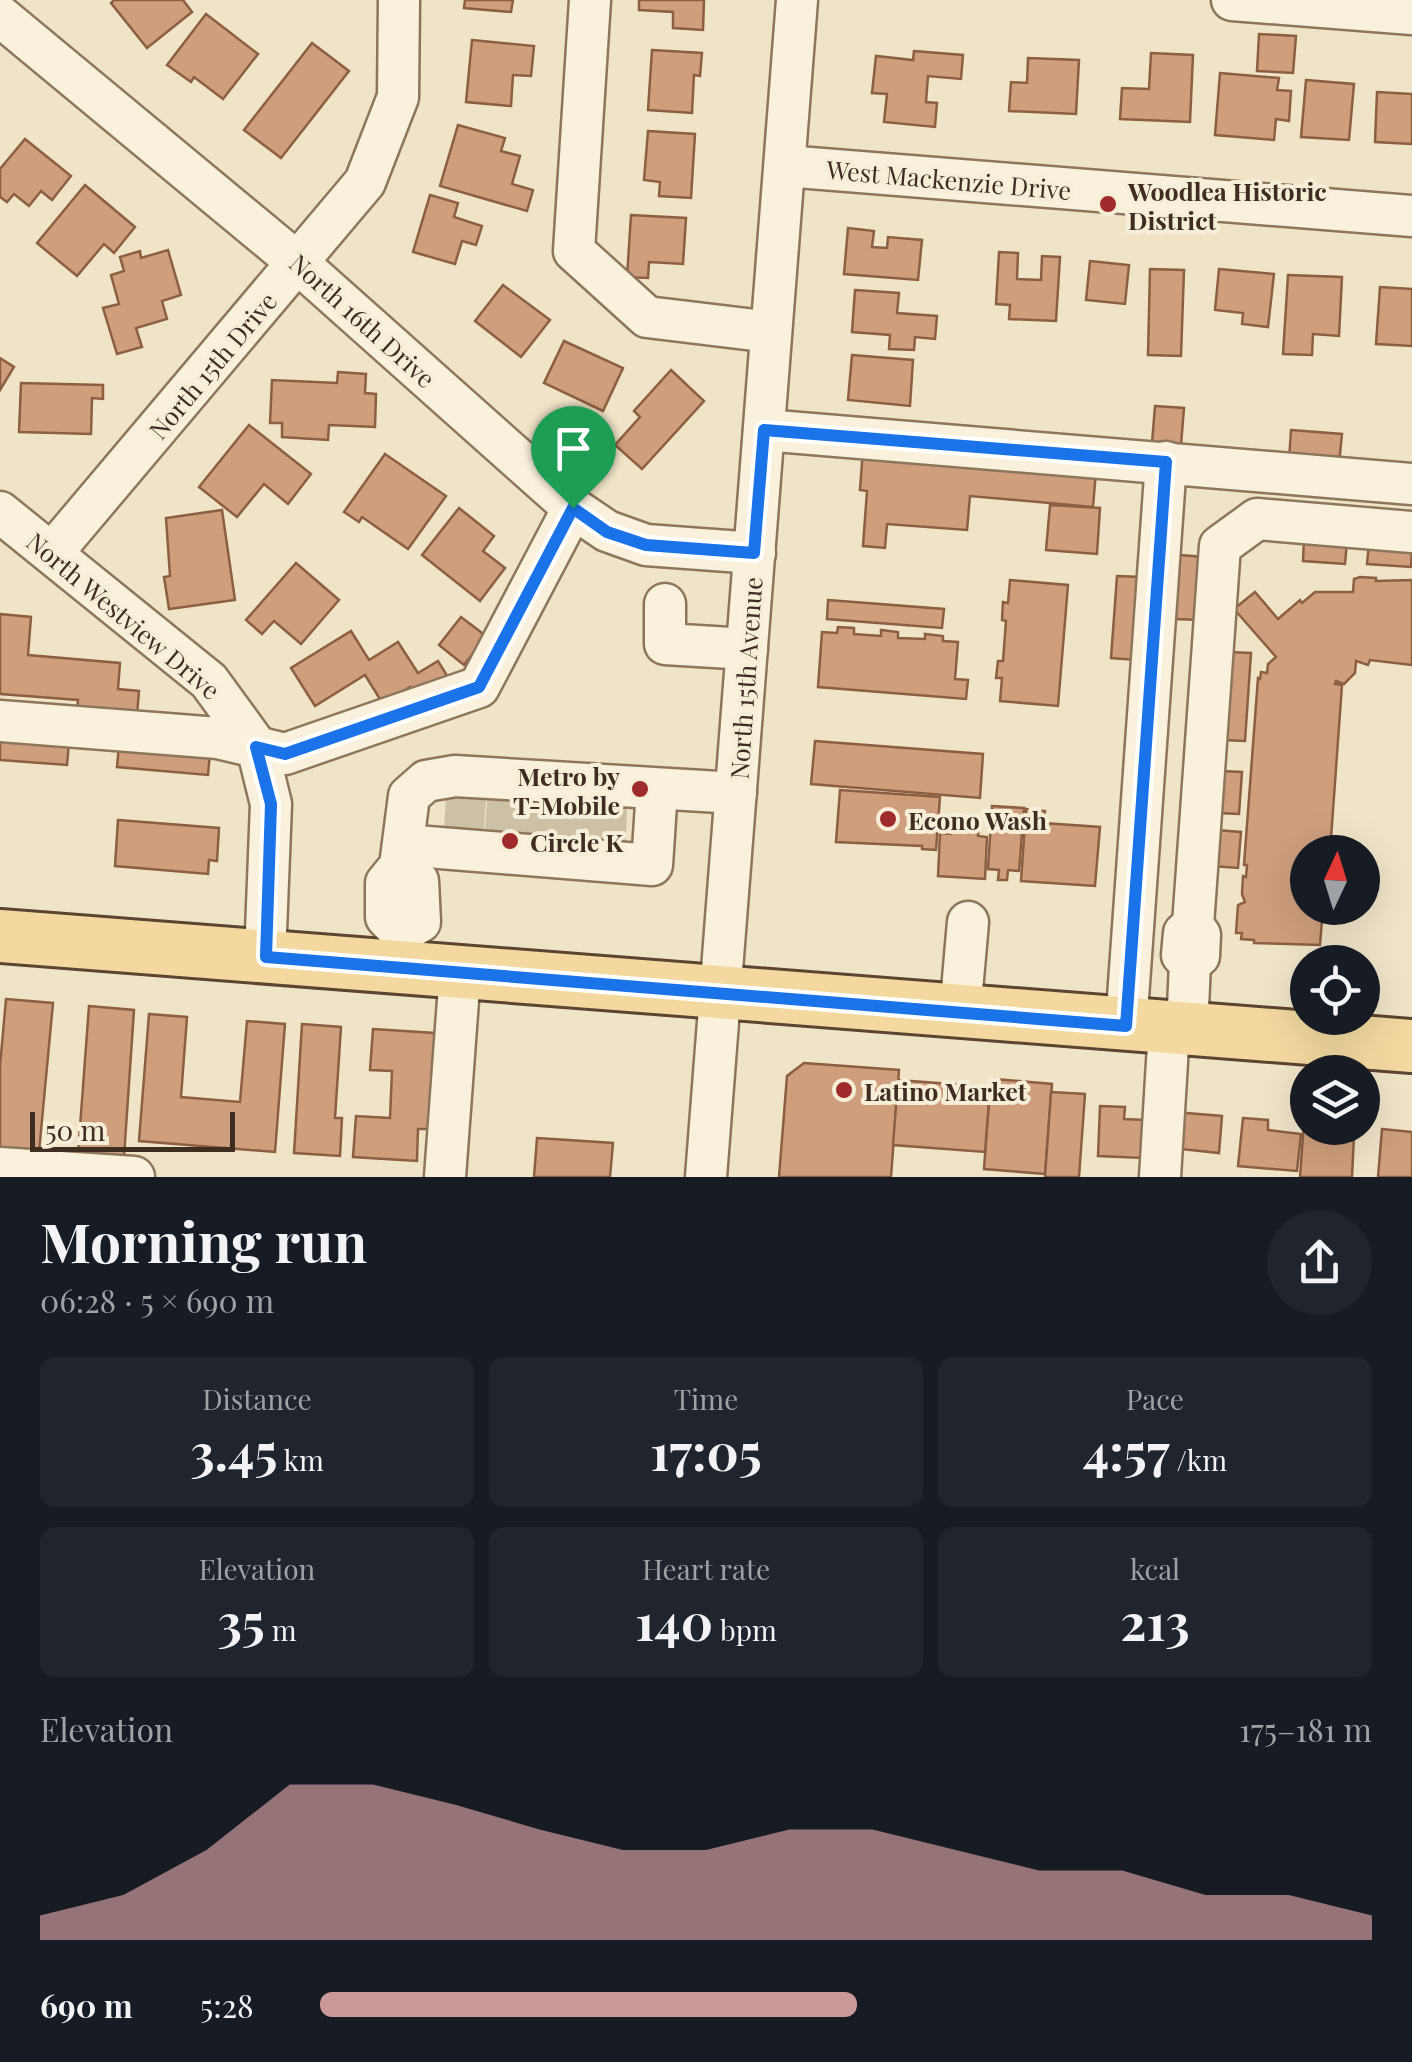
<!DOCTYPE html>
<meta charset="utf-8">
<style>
:root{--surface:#171b24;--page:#20242c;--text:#f1f3f6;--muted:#9ea1a6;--accent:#cc999b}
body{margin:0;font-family:"Playfair Display",serif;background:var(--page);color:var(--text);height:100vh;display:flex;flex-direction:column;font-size:38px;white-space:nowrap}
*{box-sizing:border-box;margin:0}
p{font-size:32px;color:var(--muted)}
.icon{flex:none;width:55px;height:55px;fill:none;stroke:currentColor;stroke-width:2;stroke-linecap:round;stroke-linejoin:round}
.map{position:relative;height:1177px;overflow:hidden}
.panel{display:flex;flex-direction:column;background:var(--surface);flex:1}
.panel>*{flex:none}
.needle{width:65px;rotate:4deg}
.controls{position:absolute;left:1290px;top:835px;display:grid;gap:20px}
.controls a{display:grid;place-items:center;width:90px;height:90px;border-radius:50%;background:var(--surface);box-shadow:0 10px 40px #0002;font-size:50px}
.scale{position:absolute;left:30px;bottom:25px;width:205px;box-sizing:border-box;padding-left:10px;border:5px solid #3d2e20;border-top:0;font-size:28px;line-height:35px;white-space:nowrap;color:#3d2e20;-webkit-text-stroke:8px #f7eed8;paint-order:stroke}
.pin{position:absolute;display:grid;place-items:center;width:85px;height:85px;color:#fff;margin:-102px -42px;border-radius:50% 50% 50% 0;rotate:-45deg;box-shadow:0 0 10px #0007}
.pin .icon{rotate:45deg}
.round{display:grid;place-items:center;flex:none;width:105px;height:105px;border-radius:52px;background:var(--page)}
.overview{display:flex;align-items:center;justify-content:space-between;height:170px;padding:0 40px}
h1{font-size:55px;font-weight:700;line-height:75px}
.metrics{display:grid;grid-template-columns:repeat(3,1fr);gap:15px;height:170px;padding:10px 40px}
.metrics div{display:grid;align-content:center;border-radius:15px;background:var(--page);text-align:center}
.metrics b{font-size:50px;font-weight:700}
.metrics small{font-size:28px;font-weight:400}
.metrics p{font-size:28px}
.chart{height:280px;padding:20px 40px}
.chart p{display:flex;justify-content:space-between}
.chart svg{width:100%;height:180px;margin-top:10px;fill:var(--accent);opacity:.7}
ul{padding:0 40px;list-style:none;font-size:32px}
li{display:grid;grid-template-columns:160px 120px 1fr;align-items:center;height:75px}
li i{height:25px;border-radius:12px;background:var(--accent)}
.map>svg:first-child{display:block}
.building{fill:#cf9f7d;stroke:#8d5f41;stroke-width:2.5}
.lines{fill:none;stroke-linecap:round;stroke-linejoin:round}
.minor-tunnel{stroke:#ccc0a6;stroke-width:40;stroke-dasharray:40 20;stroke-linecap:butt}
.minor-casing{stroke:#8d765c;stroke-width:45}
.major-casing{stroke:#5b4430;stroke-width:58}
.minor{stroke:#faf1dc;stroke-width:40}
.major{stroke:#f3d9a0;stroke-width:52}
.route-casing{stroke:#fff;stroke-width:20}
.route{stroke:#1a73e8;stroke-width:12}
.poi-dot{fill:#9e2a2b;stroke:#f7eed8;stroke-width:4}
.labels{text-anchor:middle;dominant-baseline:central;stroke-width:8;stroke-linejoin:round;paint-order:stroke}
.street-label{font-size:25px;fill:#3d2e20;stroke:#f7eed8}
.poi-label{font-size:25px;font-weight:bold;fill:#3d2e20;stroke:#f7eed8;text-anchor:start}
</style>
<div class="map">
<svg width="1412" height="1177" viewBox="0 0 1412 1177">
<rect width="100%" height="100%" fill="#f0e4c8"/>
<g class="building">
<polygon points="114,0 183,0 192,12 147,48 111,3"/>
<polygon points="465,0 513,0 511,12 464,8"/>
<polygon points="639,0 704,0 703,30 673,28 673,12 639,10"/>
<polygon points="206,14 258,54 223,99 194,77 191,82 167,65"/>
<polygon points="1259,34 1296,36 1293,73 1257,71"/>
<polygon points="472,40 534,46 531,76 513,75 511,106 466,102"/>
<polygon points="312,43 349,71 281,158 244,130"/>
<polygon points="652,50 702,53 700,76 694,75 692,113 648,110"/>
<polygon points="914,51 963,55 961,79 928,76 926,102 937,103 935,127 884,122 887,94 872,93 876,56 913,60"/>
<polygon points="1151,53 1193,55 1190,122 1120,119 1122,88 1149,89"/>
<polygon points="1028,58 1079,60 1076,114 1009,111 1011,82 1027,83"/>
<polygon points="1220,73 1279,78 1277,90 1291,91 1289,121 1276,119 1274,140 1215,135"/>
<polygon points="1306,80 1354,84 1349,140 1301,137"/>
<polygon points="1377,92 1412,94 1412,144 1375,142"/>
<polygon points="458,125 505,138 501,151 520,156 512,184 533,190 527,211 440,186"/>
<polygon points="648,131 695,134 691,198 659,196 660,182 644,180"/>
<polygon points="25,139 71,176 52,200 41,191 29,206 14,194 7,202 0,197 0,169"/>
<polygon points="85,185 135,227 114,253 104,244 77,276 37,243"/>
<polygon points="430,195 458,203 454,217 482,226 476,245 462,241 455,264 413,252"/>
<polygon points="631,215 686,218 683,264 649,262 648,278 627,277"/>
<polygon points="848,228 874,231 872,247 887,248 888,237 922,240 918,280 844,274"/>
<polygon points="168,250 181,295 162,301 167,319 136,328 142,347 117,354 103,308 119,304 111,275 124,271 120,257 140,251 141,258"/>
<polygon points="999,252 1018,253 1017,279 1041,280 1042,256 1060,257 1056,321 1009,319 1010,305 996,304"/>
<polygon points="1090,261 1129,265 1125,304 1086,300"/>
<polygon points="1150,269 1184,270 1181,356 1148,355"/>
<polygon points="1219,269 1274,274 1268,327 1242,324 1243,313 1215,310"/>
<polygon points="1288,275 1342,277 1339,336 1313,334 1312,355 1283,354"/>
<polygon points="503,285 550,320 521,357 475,321"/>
<polygon points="1380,287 1412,289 1412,346 1376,344"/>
<polygon points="855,290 899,293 897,313 937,316 935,339 915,337 914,350 889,349 890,335 852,332"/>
<polygon points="564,341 623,368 603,411 544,383"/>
<polygon points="852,355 913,360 910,406 848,400"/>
<polygon points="0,358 14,367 0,390"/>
<polygon points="671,370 704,401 642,469 615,445 640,417 634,411"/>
<polygon points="338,372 366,374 365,393 376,394 375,427 329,425 328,440 282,437 282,423 270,423 272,380 337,383"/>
<polygon points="21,383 103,385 103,399 92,398 91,434 19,432"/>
<polygon points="1155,406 1184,408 1181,445 1152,443"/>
<polygon points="249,425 311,474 288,504 264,484 237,517 199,487"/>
<polygon points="1291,430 1342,434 1339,464 1289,460"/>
<polygon points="863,449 1096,471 1093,507 970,496 967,530 887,524 885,548 863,546 867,491 860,490"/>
<polygon points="385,454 446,496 408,549 362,517 359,522 344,512"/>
<polygon points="1050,505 1100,508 1097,554 1046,550"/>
<polygon points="459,508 494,536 483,551 505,568 480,601 422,555"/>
<polygon points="222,510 235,600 169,609 164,577 170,576 166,518"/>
<polygon points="1304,538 1347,541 1345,564 1303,561"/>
<polygon points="1369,543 1412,546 1411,567 1367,564"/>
<polygon points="1180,555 1204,557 1199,620 1176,619"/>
<polygon points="296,563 339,600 301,644 274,621 262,634 246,620"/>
<polygon points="1117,576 1142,577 1136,660 1111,658"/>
<polygon points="1360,577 1376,578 1376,581 1412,580 1412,665 1370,660 1368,665 1356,661 1355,673 1344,684 1336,681 1335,684 1342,685 1330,852 1308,852 1308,908 1323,908 1320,945 1254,943 1254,940 1241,939 1242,933 1236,933 1238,905 1245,902 1242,894 1243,876 1246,877 1247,865 1244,865 1258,678 1260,679 1261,672 1267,673 1268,664 1276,657 1234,609 1255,592 1278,619 1300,600 1302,603 1315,592 1353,592 1354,579"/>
<polygon points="1010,580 1068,585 1058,706 1000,701 1002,678 996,678 998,661 1003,661 1006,621 1002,620 1003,602 1008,603"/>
<polygon points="828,600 944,609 942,628 827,619"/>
<polygon points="0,614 31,617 28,655 120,663 118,689 139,691 137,715 77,710 78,700 0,694"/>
<polygon points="461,617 486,636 464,665 439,645"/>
<polygon points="838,627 854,628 854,634 881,636 881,630 898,632 898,638 925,639 925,634 943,636 943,641 958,642 955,679 968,680 966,699 818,687 822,632 837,633"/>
<polygon points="351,631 369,660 398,642 418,673 438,661 451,682 419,702 410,687 383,704 365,675 315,706 291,668"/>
<polygon points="1229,652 1251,653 1245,741 1223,740"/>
<polygon points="0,737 69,743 67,765 0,760"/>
<polygon points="815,741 983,754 980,798 811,784"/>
<polygon points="119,745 210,753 208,775 117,767"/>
<polygon points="1221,771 1242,772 1239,814 1218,813"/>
<polygon points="840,790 940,797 936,850 922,849 922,846 836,842"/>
<polygon points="992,806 1024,808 1019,871 1008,870 1007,880 998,880 999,870 988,869"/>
<polygon points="1026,809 1045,811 1044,823 1100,827 1095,886 1021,881"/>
<polygon points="952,818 979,820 978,836 987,837 985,879 938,876 940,833 951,834"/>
<polygon points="118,820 219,828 217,861 209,860 208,874 115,866"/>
<polygon points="1216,830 1241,832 1238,868 1213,866"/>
<polygon points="6,999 53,1003 39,1152 0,1149 0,1066"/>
<polygon points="89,1006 134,1010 124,1157 78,1154"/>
<polygon points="149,1014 187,1017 181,1097 240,1102 247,1021 285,1024 275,1152 139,1141"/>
<polygon points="302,1024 341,1027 335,1118 342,1118 340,1156 294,1153"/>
<polygon points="373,1029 435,1033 429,1129 418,1129 417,1161 353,1157 356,1116 390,1118 392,1071 370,1070"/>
<polygon points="804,1063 899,1070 891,1177 779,1177 787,1076"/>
<polygon points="995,1079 1052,1084 1045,1174 984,1169 990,1087 995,1088"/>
<polygon points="898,1080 990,1087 985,1152 893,1145"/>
<polygon points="1051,1092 1085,1094 1079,1177 1045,1177"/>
<polygon points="1100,1106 1125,1107 1124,1119 1145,1120 1143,1158 1098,1156"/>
<polygon points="1174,1112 1222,1116 1219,1153 1171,1148"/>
<polygon points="1243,1118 1268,1120 1268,1130 1301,1134 1297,1171 1238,1166"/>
<polygon points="1304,1122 1308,1123 1308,1128 1334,1128 1333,1134 1354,1136 1352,1177 1300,1177"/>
<polygon points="1382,1129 1412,1132 1412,1177 1378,1177"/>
<polygon points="537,1138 613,1143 610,1177 534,1177"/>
</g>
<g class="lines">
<g class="minor-tunnel">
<polyline points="464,828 466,798"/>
<polyline points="505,833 507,801"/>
<polyline points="538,835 539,803"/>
<polyline points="572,836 573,805"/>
<polyline points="606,840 607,808"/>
</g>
<defs>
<g id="minor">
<polyline points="590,0 574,251 647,317 771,332"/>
<polyline points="1232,0 1412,14"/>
<polyline points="0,16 298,263 573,508 607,531 646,545 755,553"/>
<polyline points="785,166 1412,216"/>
<polyline points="764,430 1412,484"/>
<polyline points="0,512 209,681 257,747 271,804 265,957"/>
<polyline points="52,553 365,182 398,97 399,0"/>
<polyline points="665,604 665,644 747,649"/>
<polyline points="0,721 218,738 285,754 479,687 573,508"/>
<polyline points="403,845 652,865 657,789"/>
<polyline points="400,866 418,881 420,922 401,933"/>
<polyline points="1193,925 1220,546 1257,519 1412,532"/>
<polyline points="400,968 401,933 386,917 386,883 400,866 409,796 426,781 455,776 736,793"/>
<polyline points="960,1013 968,922"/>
<polyline points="1126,1026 1166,462"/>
<polyline points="1187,1030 1190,963 1182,955 1184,933 1193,925 1200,935 1199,956 1190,963"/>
<polyline points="0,1168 134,1177"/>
<polyline points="445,1177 460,973"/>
<polyline points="706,1177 797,0"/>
<polyline points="1160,1177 1169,1029"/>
</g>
<polyline id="major" points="0,936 1412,1046"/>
</defs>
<use href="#minor" class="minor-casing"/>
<use href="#major" class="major-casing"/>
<use href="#minor" class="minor"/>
<use href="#major" class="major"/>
</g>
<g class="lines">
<defs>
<polygon id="route" points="764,430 1166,462 1126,1026 266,957 271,804 256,747 285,754 479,687 573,508 607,532 646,545 754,553"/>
</defs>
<use href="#route" class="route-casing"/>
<use href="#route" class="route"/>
</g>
<g class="poi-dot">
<circle cx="1108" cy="204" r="10"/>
<circle cx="640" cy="789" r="10"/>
<circle cx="888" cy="819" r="10"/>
<circle cx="510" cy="841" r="10"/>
<circle cx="844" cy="1090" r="10"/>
</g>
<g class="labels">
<g class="street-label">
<text transform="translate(949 179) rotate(5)">West Mackenzie Drive</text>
<text transform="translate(363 320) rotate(42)">North 16th Drive</text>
<text transform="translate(212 365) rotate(-50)">North 15th Drive</text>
<text transform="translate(124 615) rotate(40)">North Westview Drive</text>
<text transform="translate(745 678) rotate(-86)">North 15th Avenue</text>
</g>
<g class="poi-label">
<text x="1128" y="190">Woodlea Historic<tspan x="1128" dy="29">District</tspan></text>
<text x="620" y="775" text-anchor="end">Metro by<tspan x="620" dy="29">T-Mobile</tspan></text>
<text x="908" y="819">Econo Wash</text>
<text x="530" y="841">Circle K</text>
<text x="864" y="1090">Latino Market</text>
</g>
</g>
</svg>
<div class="controls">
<a><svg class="needle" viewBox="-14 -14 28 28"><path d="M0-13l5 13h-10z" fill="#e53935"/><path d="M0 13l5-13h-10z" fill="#9ea1a6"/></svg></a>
<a><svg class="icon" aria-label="locate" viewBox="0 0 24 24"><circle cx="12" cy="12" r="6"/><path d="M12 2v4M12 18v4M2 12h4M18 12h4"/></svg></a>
<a><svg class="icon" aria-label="layers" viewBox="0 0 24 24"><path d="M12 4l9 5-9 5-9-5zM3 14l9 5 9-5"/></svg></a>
</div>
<div class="scale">50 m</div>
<div class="pin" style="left:573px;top:508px;background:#1e9e55"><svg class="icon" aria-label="arrive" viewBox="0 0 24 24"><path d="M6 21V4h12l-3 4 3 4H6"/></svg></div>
</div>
<section class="panel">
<div class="overview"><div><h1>Morning run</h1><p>06:28 · 5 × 690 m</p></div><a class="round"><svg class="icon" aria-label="share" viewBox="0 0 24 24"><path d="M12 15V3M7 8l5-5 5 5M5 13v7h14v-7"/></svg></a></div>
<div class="metrics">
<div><p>Distance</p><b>3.45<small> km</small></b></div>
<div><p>Time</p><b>17:05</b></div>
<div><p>Pace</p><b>4:57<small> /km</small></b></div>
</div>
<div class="metrics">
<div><p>Elevation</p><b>35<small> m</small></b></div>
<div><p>Heart rate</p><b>140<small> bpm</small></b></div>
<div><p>kcal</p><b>213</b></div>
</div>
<div class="chart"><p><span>Elevation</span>175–181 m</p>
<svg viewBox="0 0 160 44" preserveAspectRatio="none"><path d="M0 44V38L10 33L20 22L30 6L40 6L50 11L60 17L70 22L80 22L90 17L100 17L110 22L120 27L130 27L140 33L150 33L160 38V44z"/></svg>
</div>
<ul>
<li><b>690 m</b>5:28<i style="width:51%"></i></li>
</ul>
</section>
